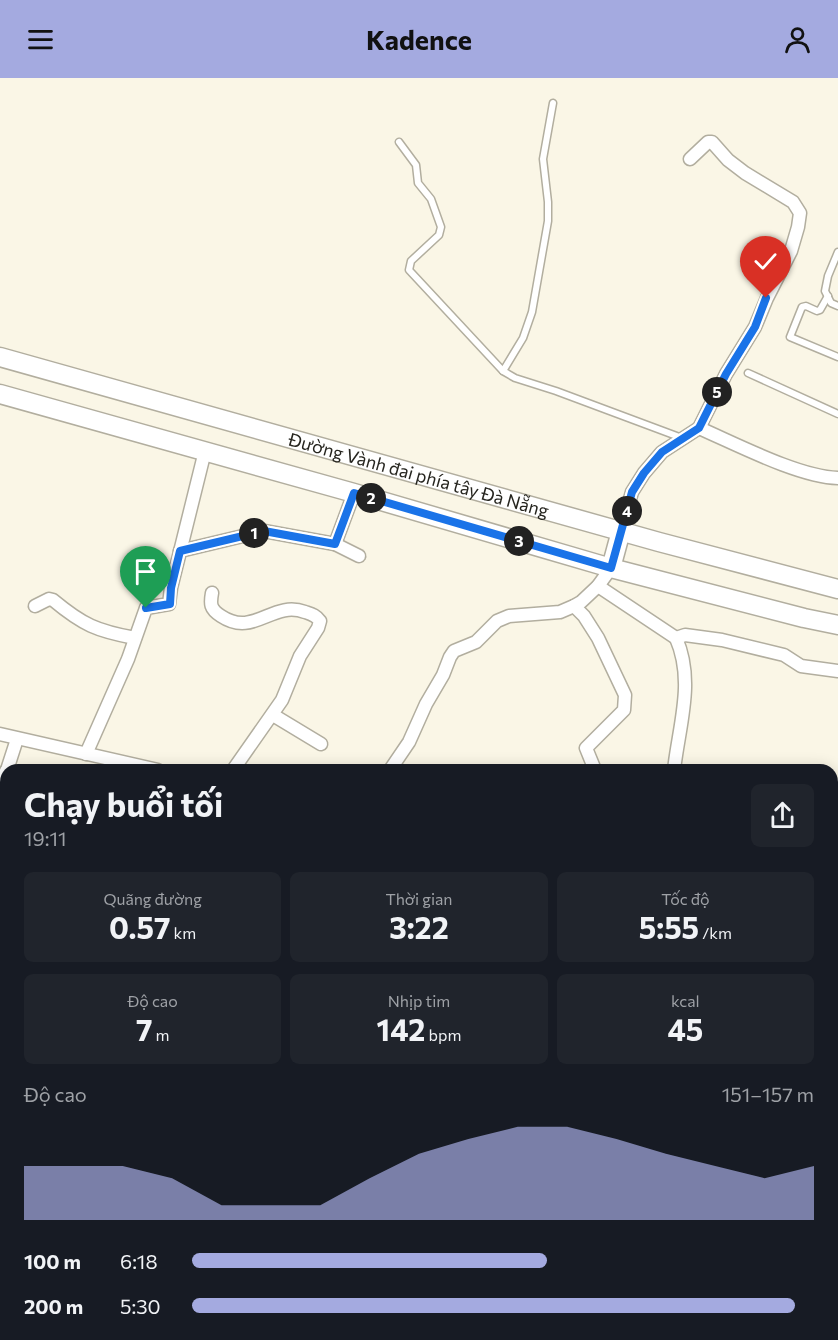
<!DOCTYPE html>
<html lang="vi">
<meta charset="utf-8">
<style>
:root{--surface:#171b24;--page:#20242c;--text:#f1f3f6;--muted:#9ea1a6;--accent:#a4aae0}
body{margin:0;font-family:Commissioner,sans-serif;background:var(--page);color:var(--text);height:100vh;display:flex;flex-direction:column;font-size:22px;white-space:nowrap}
*{box-sizing:border-box;margin:0}
p{font-size:20px;color:var(--muted)}
.icon{flex:none;width:33px;height:33px;fill:none;stroke:currentColor;stroke-width:2;stroke-linecap:round;stroke-linejoin:round}
.map{position:relative;flex:1;overflow:hidden}
.side{position:absolute;left:0px;top:686px;width:838px;height:578px;display:flex;flex-direction:column;background:var(--surface);border-radius:18px 18px 0 0;box-shadow:0 3px 15px #0003}
.side>*{flex:none}
.pin{position:absolute;display:grid;place-items:center;width:51px;height:51px;color:#fff;margin:-62px -26px;border-radius:50% 50% 50% 0;rotate:-45deg;box-shadow:0 0 6px #0007}
.pin .icon{rotate:45deg}
.km{position:absolute;width:30px;height:30px;margin:-15px;border-radius:50%;background:#222;color:#fff;font-size:16px;line-height:30px;text-align:center}
.round{display:grid;place-items:center;flex:none;width:63px;height:63px;border-radius:9px;background:var(--page)}
.headline{display:flex;align-items:center;justify-content:space-between;height:102px;padding:0 24px}
h1{font-size:33px;font-weight:700;line-height:45px}
.figures{display:grid;grid-template-columns:repeat(3,1fr);gap:9px;height:102px;padding:6px 24px}
.figures div{display:grid;align-content:center;border-radius:9px;background:var(--page);text-align:center}
.figures b{font-size:30px;font-weight:700}
.figures small{font-size:16px;font-weight:400}
.figures p{font-size:16px}
.chart{height:168px;padding:12px 24px}
.chart p{display:flex;justify-content:space-between}
.chart svg{width:100%;height:108px;margin-top:6px;fill:var(--accent);opacity:.7}
ul{padding:0 24px;list-style:none;font-size:20px}
li{display:grid;grid-template-columns:96px 72px 1fr;align-items:center;height:45px}
li i{height:15px;border-radius:8px;background:var(--accent)}
header{display:flex;justify-content:space-between;align-items:center;height:78px;padding:0 24px;background:var(--accent);color:#111;font-size:27px;font-weight:700}
.map>svg:first-child{display:block}
.cemetery{fill:url(#cemetery-stones)}
.lines{fill:none;stroke-linecap:round;stroke-linejoin:round}
.lane-casing{stroke:#b2ae9f;stroke-width:9}
.street-casing{stroke:#b2ae9f;stroke-width:15}
.primary-casing{stroke:#b2ae9f;stroke-width:21}
.lane{stroke:#fff;stroke-width:6}
.street{stroke:#fff;stroke-width:12}
.primary{stroke:#fff;stroke-width:18}
.route-casing{stroke:#fff;stroke-width:12}
.route{stroke:#1a73e8;stroke-width:8}
.labels{text-anchor:middle;dominant-baseline:central;stroke-width:5;stroke-linejoin:round;paint-order:stroke}
.street-label{font-size:18px;fill:#26251f;stroke:#fff}
</style>
<header><svg class="icon" aria-label="menu" viewBox="0 0 24 24"><path d="M4 6h16M4 12h16M4 18h16"/></svg>Kadence<svg class="icon" aria-label="person" viewBox="0 0 24 24"><circle cx="12" cy="8" r="4"/><path d="M4 21q1-7 8-7t8 7"/></svg></header>
<div class="map">
<svg width="838" height="1262" viewBox="0 0 838 1262">
<defs>
<pattern id="cemetery-stones" width="16" height="16" patternUnits="userSpaceOnUse" patternTransform="scale(1.5)"><rect width="16" height="16" fill="#daca8c"/><path d="M2 7V4a2 2 0 0 1 4 0v3zM10 15v-3a2 2 0 0 1 4 0v3z" fill="#bbad78"/></pattern>
</defs>
<rect width="100%" height="100%" fill="#faf6e6"/>
<polygon class="cemetery" points="838,1055 838,1240 836,1239 832,1216 832,1071"/>
<g class="lines">
<defs>
<g id="lane">
<polyline points="399,64 416,87 418,105 431,121 441,149 439,157 411,183 409,192 503,293 515,300 556,313 682,360"/>
<polyline points="838,174 828,198 825,213 831,225 838,228"/>
<polyline points="828,218 820,232 817,233 806,228 802,229 790,259 838,279"/>
<polyline points="503,293 523,260 532,234 548,143 548,124 543,81 553,25"/>
<polyline points="748,295 838,336"/>
<polyline points="61,1262 66,1257"/>
<polyline points="155,1262 160,1257"/>
<polyline points="756,1262 773,1257"/>
</g>
<g id="street">
<path d="M699 350C736 366 799 399 838 400"/>
<polyline points="621,453 632,414 644,395 662,374 699,350 726,296 755,249 767,220 791,173 798,149 800,135 793,124 745,95 728,82 712,64 708,64 690,81"/>
<polyline points="335,466 359,478"/>
<polyline points="180,473 264,453 335,466 354,415"/>
<polyline points="598,508 676,560 685,557 722,562 784,577 801,588 838,593"/>
<path d="M212 515C210 526 210 531 221 538 254 560 272 522 305 534 311 536 316 537 320 543L318 550 300 578 282 622 233 692"/>
<path d="M35 528 49 521 53 522C83 547 97 553 135 560"/>
<polyline points="574,528 584,538 598,560 625,617 624,632 586,670 595,692"/>
<polyline points="273,637 321,666"/>
<polyline points="0,656 158,692"/>
<polyline points="86,676 128,581 146,530 169,526 171,510 205,373"/>
<polyline points="7,692 17,661"/>
<polyline points="390,692 409,664 426,626 443,597 450,579 454,573 476,564 497,543 509,538 560,534 574,528 581,524 598,508 611,490"/>
<path d="M674 692C679 647 695 603 676 560"/>
<polyline points="0,711 6,693"/>
<polyline points="832,723 838,723"/>
<polyline points="838,745 838,788"/>
<polyline points="832,949 837,945 838,928"/>
<polyline points="0,997 6,991"/>
<polyline points="832,1026 838,1025"/>
<polyline points="0,1074 6,1078"/>
<polyline points="197,1257 202,1262"/>
<polyline points="489,1257 491,1262"/>
<polyline points="686,1257 688,1262"/>
</g>
<g id="primary">
<path id="s1" d="M0 279 659 464 838 511"/>
<polyline points="0,316 354,415 611,490 804,540 838,547"/>
<polyline points="611,490 621,453"/>
</g>
</defs>
<use href="#lane" class="lane-casing"/>
<use href="#street" class="street-casing"/>
<use href="#primary" class="primary-casing"/>
<use href="#lane" class="lane"/>
<use href="#street" class="street"/>
<use href="#primary" class="primary"/>
</g>
<g class="lines">
<defs>
<polyline id="route" points="146,530 170,526 171,510 180,473 264,453 335,466 354,415 611,490 632,414 644,395 662,374 699,350 726,296 755,249 766,220"/>
</defs>
<use href="#route" class="route-casing"/>
<use href="#route" class="route"/>
</g>
<g class="labels">
<g class="street-label">
<text stroke="none"><textPath href="#s1" startOffset="435">Đường Vành đai phía tây Đà Nẵng</textPath></text>
</g>
</g>
</svg>
<div class="pin" style="left:146px;top:530px;background:#1e9e55"><svg class="icon" aria-label="arrive" viewBox="0 0 24 24"><path d="M6 21V4h12l-3 4 3 4H6"/></svg></div>
<div class="pin" style="left:766px;top:220px;background:#d93025"><svg class="icon" aria-label="check" viewBox="0 0 24 24"><path d="M5 12l5 5 9-10"/></svg></div>
<b class="km" style="left:254px;top:455px">1</b>
<b class="km" style="left:371px;top:420px">2</b>
<b class="km" style="left:519px;top:463px">3</b>
<b class="km" style="left:627px;top:433px">4</b>
<b class="km" style="left:717px;top:314px">5</b>
<section class="side">
<div class="headline"><div><h1>Chạy buổi tối</h1><p>19:11</p></div><a class="round"><svg class="icon" aria-label="share" viewBox="0 0 24 24"><path d="M12 15V3M7 8l5-5 5 5M5 13v7h14v-7"/></svg></a></div>
<div class="figures">
<div><p>Quãng đường</p><b>0.57<small> km</small></b></div>
<div><p>Thời gian</p><b>3:22</b></div>
<div><p>Tốc độ</p><b>5:55<small> /km</small></b></div>
</div>
<div class="figures">
<div><p>Độ cao</p><b>7<small> m</small></b></div>
<div><p>Nhịp tim</p><b>142<small> bpm</small></b></div>
<div><p>kcal</p><b>45</b></div>
</div>
<div class="chart"><p><span>Độ cao</span>151–157 m</p>
<svg viewBox="0 0 160 44" preserveAspectRatio="none"><path d="M0 44V22L10 22L20 22L30 27L40 38L50 38L60 38L70 27L80 17L90 11L100 6L110 6L120 11L130 17L140 22L150 27L160 22V44z"/></svg>
</div>
<ul>
<li><b>100 m</b>6:18<i style="width:57%"></i></li>
<li><b>200 m</b>5:30<i style="width:97%"></i></li>
</ul>
</section>
</div>
